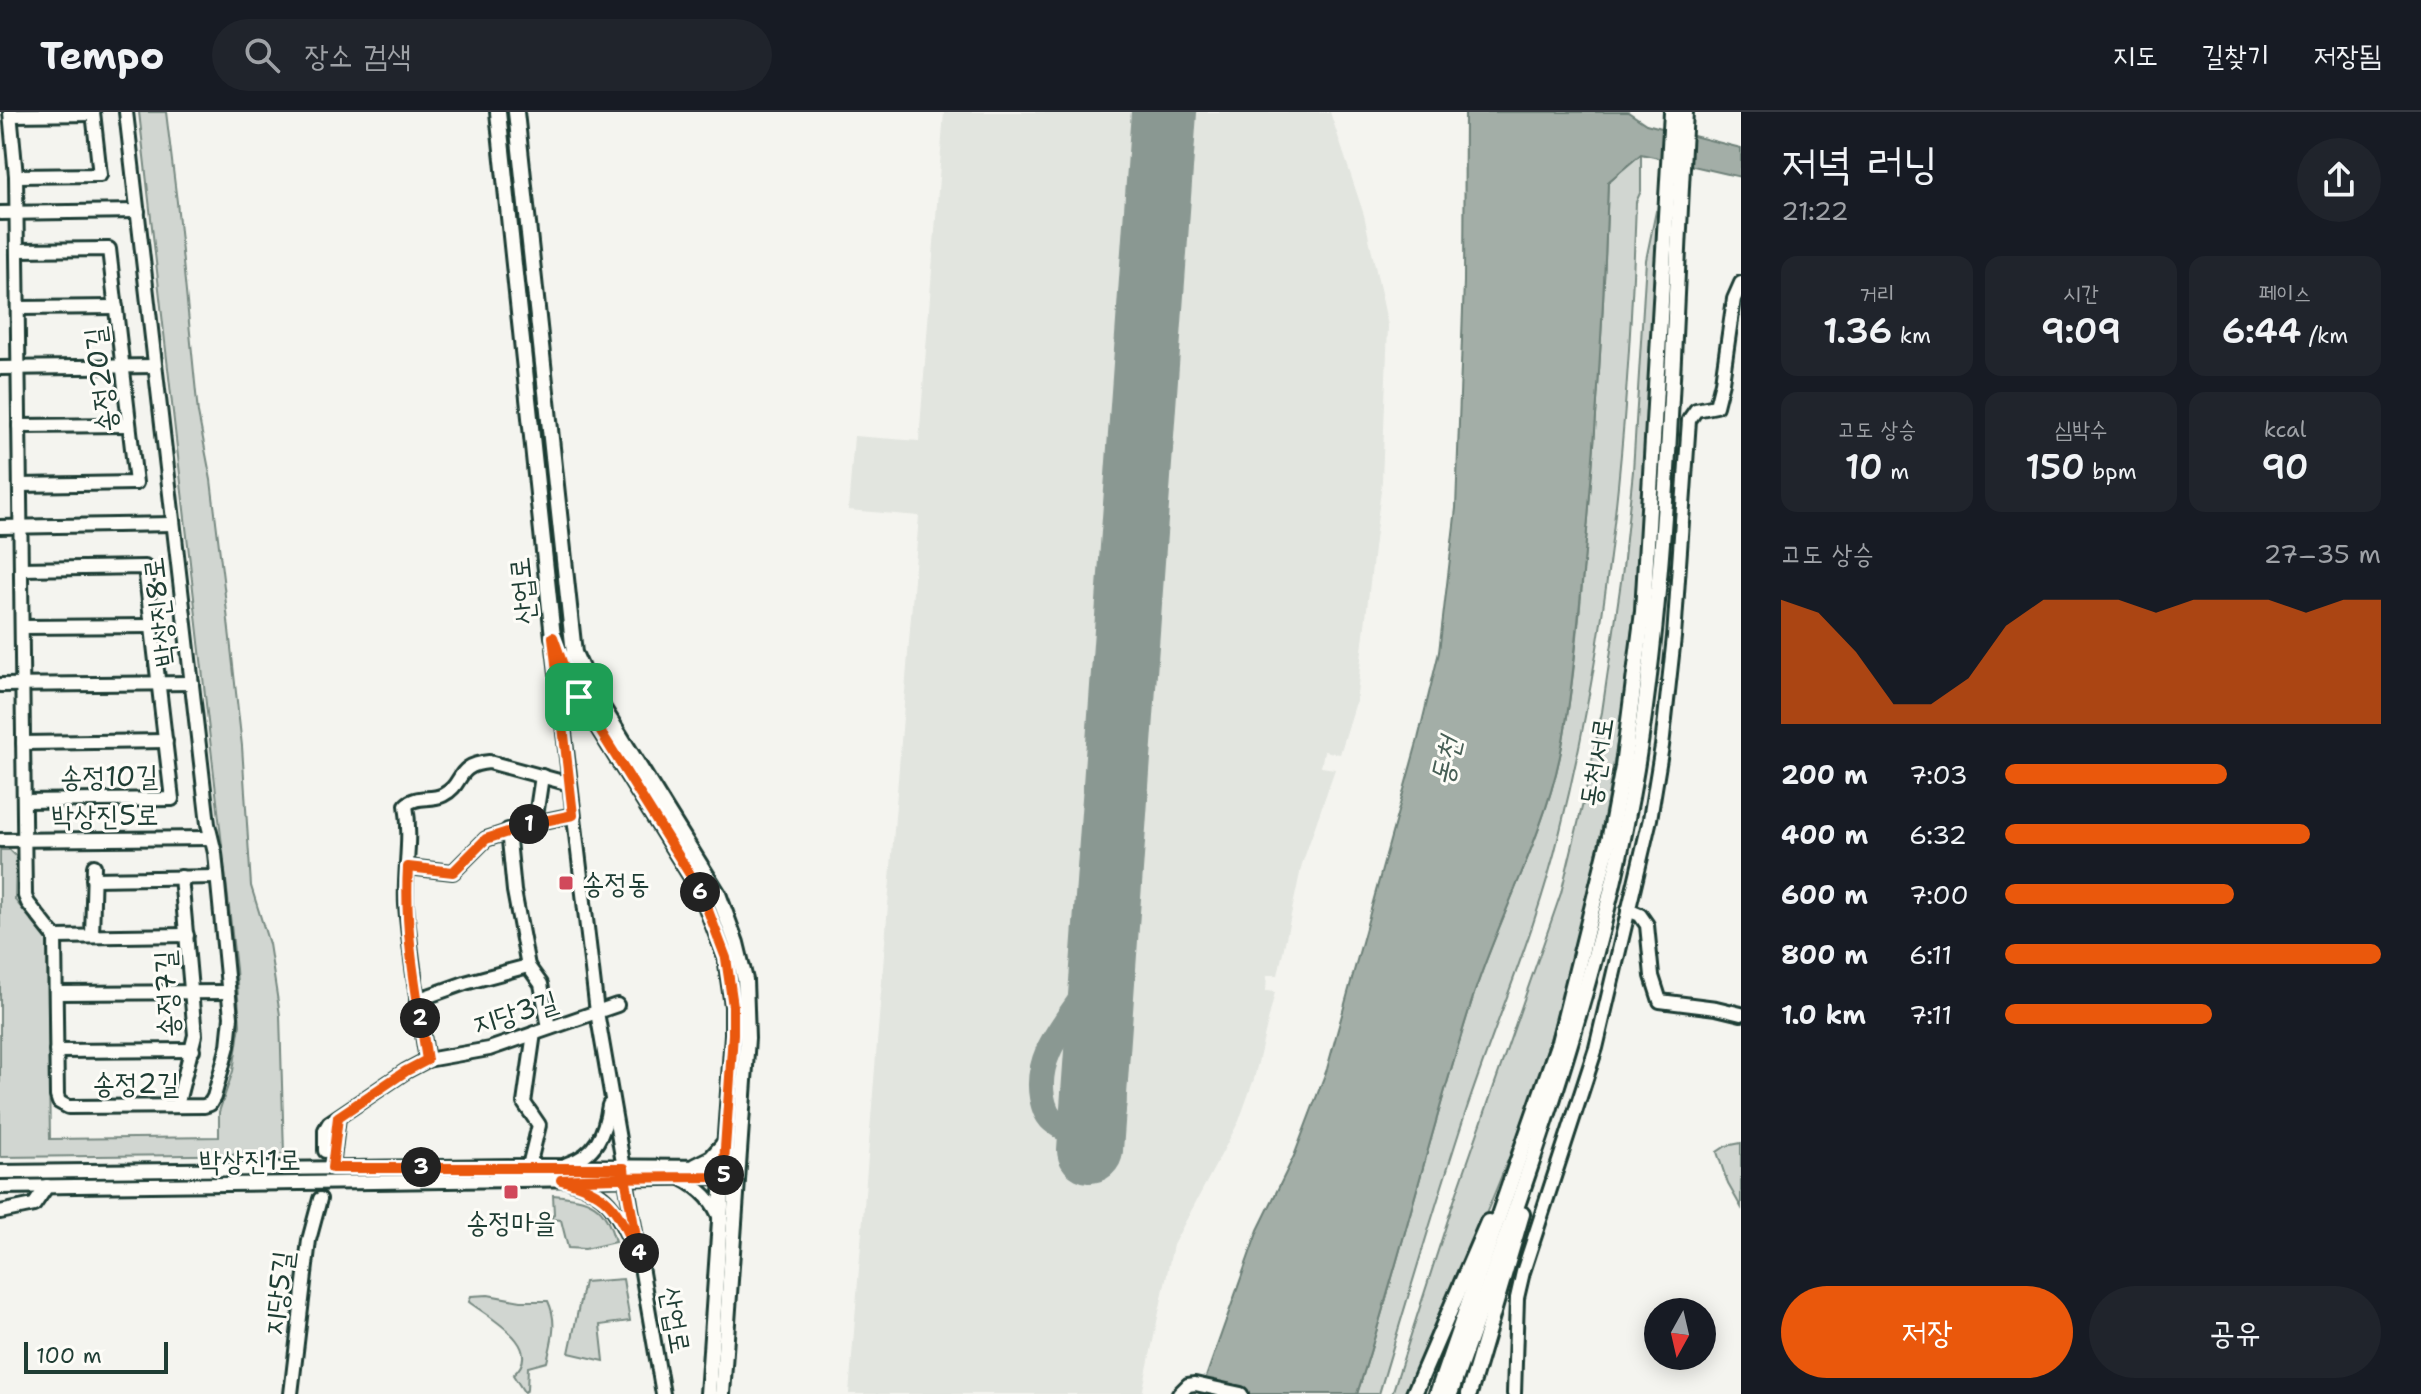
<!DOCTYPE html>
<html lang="ko">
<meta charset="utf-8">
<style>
:root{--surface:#171b24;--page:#20242c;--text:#f1f3f6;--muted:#9ea1a6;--line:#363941;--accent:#ea580c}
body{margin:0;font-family:"Shantell Sans","Poor Story",sans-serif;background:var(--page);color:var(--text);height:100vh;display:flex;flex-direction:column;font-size:30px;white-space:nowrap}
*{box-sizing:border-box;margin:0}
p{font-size:26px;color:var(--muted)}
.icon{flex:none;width:44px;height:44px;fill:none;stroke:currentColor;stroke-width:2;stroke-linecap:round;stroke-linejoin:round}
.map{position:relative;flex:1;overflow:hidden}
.drawer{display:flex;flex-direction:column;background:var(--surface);width:680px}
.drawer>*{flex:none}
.needle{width:52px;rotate:188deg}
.fabs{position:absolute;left:1644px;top:1186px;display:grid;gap:16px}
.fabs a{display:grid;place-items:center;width:72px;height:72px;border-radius:50%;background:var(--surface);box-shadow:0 4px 20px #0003;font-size:40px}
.scale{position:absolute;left:24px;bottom:20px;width:144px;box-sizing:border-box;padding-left:8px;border:4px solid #1f3d34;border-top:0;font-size:22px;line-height:28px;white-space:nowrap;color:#1f3d34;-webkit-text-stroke:6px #fdfcf7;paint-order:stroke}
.pin{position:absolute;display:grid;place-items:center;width:68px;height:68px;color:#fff;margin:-34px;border-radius:16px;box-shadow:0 4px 12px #0006}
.km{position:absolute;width:40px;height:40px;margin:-20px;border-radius:50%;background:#222;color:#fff;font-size:22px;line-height:40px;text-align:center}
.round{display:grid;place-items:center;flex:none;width:84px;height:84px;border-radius:42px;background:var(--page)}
.head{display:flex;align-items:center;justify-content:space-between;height:136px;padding:0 40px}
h1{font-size:44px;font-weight:600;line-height:60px}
.stats{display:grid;grid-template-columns:repeat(3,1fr);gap:12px;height:136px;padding:8px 40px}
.stats div{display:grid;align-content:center;border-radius:16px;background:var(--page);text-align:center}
.stats b{font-size:34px;font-weight:600}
.stats small{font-size:22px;font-weight:400}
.stats p{font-size:22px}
.chart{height:224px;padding:16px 40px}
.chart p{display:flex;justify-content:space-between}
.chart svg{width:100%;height:144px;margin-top:8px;fill:var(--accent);opacity:.7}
.action{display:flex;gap:16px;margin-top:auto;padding:16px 40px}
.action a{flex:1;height:92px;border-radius:48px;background:var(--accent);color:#fff;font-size:32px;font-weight:600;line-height:92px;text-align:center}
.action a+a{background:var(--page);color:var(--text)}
ul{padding:0 40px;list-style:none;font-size:26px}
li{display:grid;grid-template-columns:128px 96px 1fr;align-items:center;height:60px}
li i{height:20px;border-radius:10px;background:var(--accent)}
header{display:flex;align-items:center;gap:48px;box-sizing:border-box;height:112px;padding:0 40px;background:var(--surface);border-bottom:2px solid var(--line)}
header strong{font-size:38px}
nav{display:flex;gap:44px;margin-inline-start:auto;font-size:28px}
.search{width:560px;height:72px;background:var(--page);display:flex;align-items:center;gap:20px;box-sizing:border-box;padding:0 28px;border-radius:44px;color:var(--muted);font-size:30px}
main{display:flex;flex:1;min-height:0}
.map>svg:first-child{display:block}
.built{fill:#e2e5df}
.green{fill:#d1d6d1;stroke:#788a82;stroke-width:2}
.water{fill:#a3aea7;stroke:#6e8179;stroke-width:2}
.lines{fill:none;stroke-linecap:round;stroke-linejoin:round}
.taxiway{stroke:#8a9892;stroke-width:26}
.runway{stroke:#8a9892;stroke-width:66}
.minor-casing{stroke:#1f3d34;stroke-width:18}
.major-casing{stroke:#1f3d34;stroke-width:20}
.minor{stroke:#fdfcf7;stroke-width:12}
.major{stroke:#fdfcf7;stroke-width:14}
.route-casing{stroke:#fff;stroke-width:16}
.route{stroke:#ea580c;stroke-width:10}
.poi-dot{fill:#d1495b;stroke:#fdfcf7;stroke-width:3}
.labels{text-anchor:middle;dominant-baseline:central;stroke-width:6;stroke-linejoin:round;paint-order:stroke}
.street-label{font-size:28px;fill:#1f3d34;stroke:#fdfcf7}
.poi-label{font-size:28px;fill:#1f3d34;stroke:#fdfcf7;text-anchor:start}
.water-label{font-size:30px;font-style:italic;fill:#475f56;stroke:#fdfcf7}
</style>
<header>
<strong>Tempo</strong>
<div class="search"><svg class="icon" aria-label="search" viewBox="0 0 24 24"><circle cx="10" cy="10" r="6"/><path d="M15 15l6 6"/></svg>장소 검색</div>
<nav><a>지도</a><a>길찾기</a><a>저장됨</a></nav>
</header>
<main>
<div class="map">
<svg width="1741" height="1282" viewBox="0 0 1741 1282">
<rect width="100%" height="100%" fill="#f4f4ef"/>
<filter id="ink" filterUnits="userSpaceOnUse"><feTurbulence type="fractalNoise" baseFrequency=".0125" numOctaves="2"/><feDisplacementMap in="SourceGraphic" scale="16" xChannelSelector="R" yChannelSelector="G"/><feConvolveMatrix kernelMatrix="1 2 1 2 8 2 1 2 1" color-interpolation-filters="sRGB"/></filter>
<g filter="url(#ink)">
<polygon class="built" points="944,0 1330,0 1364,103 1388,214 1382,369 1356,590 1340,642 1324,639 1321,655 1335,657 1302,752 1278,863 1267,863 1266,879 1275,880 1254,967 1239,1009 1173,1133 1142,1282 849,1282 919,404 848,398 854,324 919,329"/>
<g class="green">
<polygon points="139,0 166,0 177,90 198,301 211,368 227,500 242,634 251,774 269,832 280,903 284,1042 0,1045 0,738 10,738 16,744 15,788 47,828 50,1027 219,1025 219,1000 233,959 240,913 236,857"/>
<path d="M1641 42V79L1636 90C1629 301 1611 514 1560 719 1537 815 1497 906 1466 999 1435 1093 1407 1188 1379 1282H1357C1400 1149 1432 1012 1475 879 1501 801 1543 725 1560 644 1573 580 1578 515 1584 451 1596 324 1604 197 1608 70Z"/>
<path d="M1656 99 1659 100C1651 232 1645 365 1634 497 1621 641 1591 785 1551 924 1515 1047 1458 1165 1407 1282H1392L1452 1095 1561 781 1584 687 1602 600 1623 456 1633 359 1646 148Z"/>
<polygon points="1741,1031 1741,1095 1728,1072 1717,1040 1726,1034"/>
<path d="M553 1083C591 1087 605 1091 615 1130L585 1137 568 1136 561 1108 551 1107 554 1102Z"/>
<polygon points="623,1167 630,1209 600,1213 604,1249 569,1241 584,1170"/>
<path d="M488 1183 521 1189H548C558 1210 552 1228 547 1250L528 1255 527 1278 524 1280 513 1263C546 1235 490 1206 469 1190L471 1184Z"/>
</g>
<path class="water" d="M1465 0H1628L1646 12 1741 36V65L1641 42 1608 70C1604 197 1596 324 1584 451 1577 515 1573 580 1560 644 1543 725 1501 801 1475 879 1432 1012 1400 1149 1357 1282H1200L1258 1118 1294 1044 1327 957 1418 627 1439 540 1456 396 1464 169Z"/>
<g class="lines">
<path class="taxiway" d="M1100 893C1101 911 1102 928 1105 945 1111 973 1122 995 1103 1019 1086 1023 1070 1022 1056 1011 1047 1005 1044 996 1042 985 1034 938 1072 907 1092 870 1100 857 1102 844 1104 829"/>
<polyline class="runway" points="1090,1038 1164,0"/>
<defs>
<g id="minor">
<polyline points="10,0 16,64 25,784 28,791 55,825 57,984 59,990 68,995 204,994 210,992 214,985 228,934 231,905 215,741 208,712 126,0"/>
<polyline points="11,3 93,2"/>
<polyline points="16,64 100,63 93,0"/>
<polyline points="0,101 138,99"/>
<polyline points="17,138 109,137 136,371 20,373"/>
<polyline points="18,196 116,195"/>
<polyline points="0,256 155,254"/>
<polyline points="19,314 129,313"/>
<polyline points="0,415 173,412"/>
<polyline points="21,457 145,455 172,687 24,689"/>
<polyline points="22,515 152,514"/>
<polyline points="554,536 597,900 663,1282"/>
<polyline points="0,573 192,571"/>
<polyline points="23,631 166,629"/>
<polyline points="535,711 542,664"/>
<polyline points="0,728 211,726"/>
<polyline points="408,755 453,760 486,727 535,711 573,703"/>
<polyline points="93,767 217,765"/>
<polyline points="1628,798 1640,803 1647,813 1652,864 1660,889 1716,896 1741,902"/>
<polyline points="92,824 94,754"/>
<polyline points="55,825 187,823"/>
<polyline points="528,854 541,872 549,916"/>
<polyline points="56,881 228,880"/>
<polyline points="417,888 465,871 528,854 514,779 508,718"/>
<polyline points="56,939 193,938"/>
<path d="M427 948C419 897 410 845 406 793 404 759 412 728 406 693 416 683 431 689 443 683 465 672 454 653 489 650L570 672"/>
<polyline points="177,994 195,923 181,765"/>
<polyline points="325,1039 325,1018 329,1011 406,959 427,948 489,937 617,893"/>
<path d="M567 1052C596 1043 605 1021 609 993"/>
<polyline points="695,1053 711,1045 726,1028"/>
<polyline points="529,1054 539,1013 524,991 534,921"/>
<polyline points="332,1056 338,1005"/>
<polyline points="0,1060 529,1054 730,1055"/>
<path d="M681 1066C699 1075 715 1090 721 1110"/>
<path d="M572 1070C610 1081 617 1101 633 1134"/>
<polyline points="0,1075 733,1065"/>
<polyline points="0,1100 34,1093 47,1074"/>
<polyline points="291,1282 309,1128 320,1087"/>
<polyline points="1179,1282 1188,1273 1195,1272 1241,1282"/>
<polyline points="1514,1282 1517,1186 1523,1160 1596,936 1650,707 1662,634 1674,525 1689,308 1696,298 1716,294 1722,270 1734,187 1741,171"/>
</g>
<g id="major">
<polyline points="498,0 553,525 575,578 701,780 726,846 733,894 733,922 708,1282"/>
<polyline points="516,0 574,541 589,574 718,782 736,831 745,868 747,926 722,1282"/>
<polyline points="1414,1282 1488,1110"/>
<polyline points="1437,1282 1559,930 1610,724 1623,655 1643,500 1672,0"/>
<path d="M1450 1282C1523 1077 1600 873 1636 657 1671 441 1672 219 1685 0"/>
<polyline points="1469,1282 1522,1102"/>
</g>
</defs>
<use href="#minor" class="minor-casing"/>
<use href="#major" class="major-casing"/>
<use href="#minor" class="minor"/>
<use href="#major" class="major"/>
</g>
</g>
<g class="lines" filter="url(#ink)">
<defs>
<path id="route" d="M579 585 567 564 553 525 573 703 535 711 486 727 453 760 408 755C404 820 417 884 427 948L406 959 338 1005 332 1056H624L625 1065 640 1147C617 1101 615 1081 561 1068 615 1065 669 1065 723 1065L733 922V894L726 846 701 780 579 585"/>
</defs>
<use href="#route" class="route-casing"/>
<use href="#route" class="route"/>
</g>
<g class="poi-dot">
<rect x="558" y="763" width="16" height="16" rx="4"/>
<rect x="503" y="1072" width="16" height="16" rx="4"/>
</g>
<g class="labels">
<g class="street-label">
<text transform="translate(100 268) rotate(-97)">송정20길</text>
<text transform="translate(522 479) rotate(-96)">산업로</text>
<text transform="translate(159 500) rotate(-97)">박상진8로</text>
<text transform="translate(1596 650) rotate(-81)">동천서로</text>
<text transform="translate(109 664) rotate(-1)">송정10길</text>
<text transform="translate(105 703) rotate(-1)">박상진5로</text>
<text transform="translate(166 882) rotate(-93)">송정7길</text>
<text transform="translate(515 900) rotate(-17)">지당3길</text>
<text x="136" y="971">송정2길</text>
<text transform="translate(250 1048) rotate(-1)">박상진1로</text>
<text transform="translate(278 1181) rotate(-83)">지당5길</text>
<text transform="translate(676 1208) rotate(80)">산업로</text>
</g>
<g class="poi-label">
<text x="582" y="771">송정동</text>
<text x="511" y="1110" text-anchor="middle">송정마을</text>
</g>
<g class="water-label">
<text transform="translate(1445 649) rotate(-77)">동천</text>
</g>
</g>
</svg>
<div class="fabs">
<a><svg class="needle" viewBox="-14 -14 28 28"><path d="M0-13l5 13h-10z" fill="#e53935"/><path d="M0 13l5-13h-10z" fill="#9ea1a6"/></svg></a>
</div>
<div class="scale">100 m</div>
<div class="pin" style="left:579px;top:585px;background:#1e9e55"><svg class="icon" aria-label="arrive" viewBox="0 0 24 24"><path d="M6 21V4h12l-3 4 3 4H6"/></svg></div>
<b class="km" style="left:529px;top:712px">1</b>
<b class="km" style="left:420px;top:906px">2</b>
<b class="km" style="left:421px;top:1055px">3</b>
<b class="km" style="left:639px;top:1141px">4</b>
<b class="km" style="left:724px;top:1063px">5</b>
<b class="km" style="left:700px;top:780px">6</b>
</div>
<section class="drawer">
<div class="head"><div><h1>저녁 러닝</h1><p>21:22</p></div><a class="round"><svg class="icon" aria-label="share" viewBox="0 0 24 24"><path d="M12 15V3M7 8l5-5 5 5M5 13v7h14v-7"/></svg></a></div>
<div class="stats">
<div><p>거리</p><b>1.36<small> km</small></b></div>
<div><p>시간</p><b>9:09</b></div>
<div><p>페이스</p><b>6:44<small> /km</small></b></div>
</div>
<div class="stats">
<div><p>고도 상승</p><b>10<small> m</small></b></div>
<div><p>심박수</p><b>150<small> bpm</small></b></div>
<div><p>kcal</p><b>90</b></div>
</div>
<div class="chart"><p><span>고도 상승</span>27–35 m</p>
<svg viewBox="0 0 160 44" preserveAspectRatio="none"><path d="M0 44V6L10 10L20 22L30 38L40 38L50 30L60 14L70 6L80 6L90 6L100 10L110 6L120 6L130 6L140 10L150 6L160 6V44z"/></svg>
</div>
<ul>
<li><b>200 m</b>7:03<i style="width:59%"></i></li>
<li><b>400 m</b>6:32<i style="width:81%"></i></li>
<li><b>600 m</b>7:00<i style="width:61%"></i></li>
<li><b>800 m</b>6:11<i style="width:100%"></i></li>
<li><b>1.0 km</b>7:11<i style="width:55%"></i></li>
</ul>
<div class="action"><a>저장</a><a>공유</a></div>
</section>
</main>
